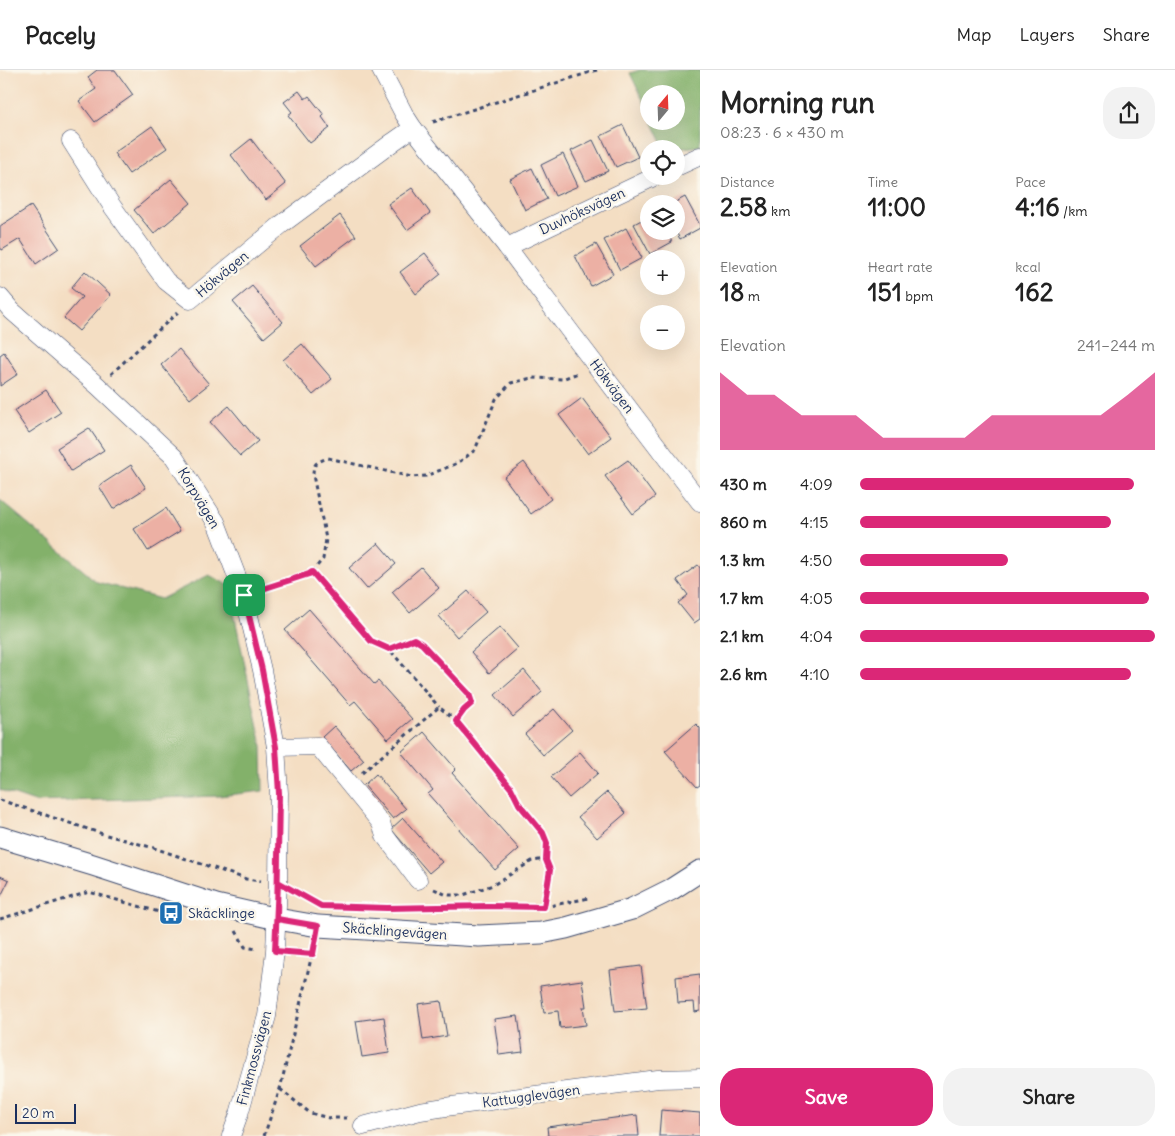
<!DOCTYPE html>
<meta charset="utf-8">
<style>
:root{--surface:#fff;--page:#f2f2f2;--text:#222;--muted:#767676;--line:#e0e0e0;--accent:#db2777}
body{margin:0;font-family:Delius,sans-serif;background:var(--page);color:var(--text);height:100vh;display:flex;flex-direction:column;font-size:19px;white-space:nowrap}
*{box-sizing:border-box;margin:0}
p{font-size:16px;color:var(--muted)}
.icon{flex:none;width:28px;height:28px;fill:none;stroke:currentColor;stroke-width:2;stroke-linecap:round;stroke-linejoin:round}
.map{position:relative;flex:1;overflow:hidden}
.details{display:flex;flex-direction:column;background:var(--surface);width:475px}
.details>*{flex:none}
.needle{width:32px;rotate:19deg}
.fabs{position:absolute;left:640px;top:15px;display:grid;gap:10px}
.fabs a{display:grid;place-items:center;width:45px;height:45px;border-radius:50%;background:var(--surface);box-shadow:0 5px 20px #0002;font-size:25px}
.scale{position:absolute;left:15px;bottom:12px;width:61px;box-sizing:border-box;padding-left:5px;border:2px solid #1b2f5e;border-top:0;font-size:14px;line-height:18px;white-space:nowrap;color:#1b2f5e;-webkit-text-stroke:4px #fbf7ec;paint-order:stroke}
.pin{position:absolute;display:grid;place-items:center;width:42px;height:42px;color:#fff;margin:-21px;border-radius:10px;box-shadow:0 2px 8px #0006}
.round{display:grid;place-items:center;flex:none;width:52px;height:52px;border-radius:20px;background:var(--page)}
.headline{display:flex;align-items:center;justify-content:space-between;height:85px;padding:0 20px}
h1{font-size:28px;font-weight:700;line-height:38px}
.metrics{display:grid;grid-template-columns:repeat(3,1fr);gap:8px;height:85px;padding:5px 20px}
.metrics div{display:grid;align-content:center}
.metrics b{font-size:25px;font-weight:700}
.metrics small{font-size:14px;font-weight:400}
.metrics p{font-size:14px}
.chart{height:140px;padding:10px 20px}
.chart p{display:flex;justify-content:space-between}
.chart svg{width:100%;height:90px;margin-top:5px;fill:var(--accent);opacity:.7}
.action{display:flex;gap:10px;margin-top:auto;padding:10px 20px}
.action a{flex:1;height:58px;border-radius:20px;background:var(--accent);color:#fff;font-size:20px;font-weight:700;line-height:58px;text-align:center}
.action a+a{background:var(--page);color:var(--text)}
ul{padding:0 20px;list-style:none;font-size:16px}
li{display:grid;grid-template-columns:80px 60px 1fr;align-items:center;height:38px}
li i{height:12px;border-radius:6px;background:var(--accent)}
header{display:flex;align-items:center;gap:30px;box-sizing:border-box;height:70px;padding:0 25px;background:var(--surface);border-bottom:1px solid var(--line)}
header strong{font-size:24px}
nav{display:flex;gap:28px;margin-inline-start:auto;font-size:18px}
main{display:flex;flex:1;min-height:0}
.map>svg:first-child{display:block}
.forest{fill:#83b16a;stroke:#4f7064}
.building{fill:#ecb0a4}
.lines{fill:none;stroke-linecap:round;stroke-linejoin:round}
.minor-casing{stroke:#3c496d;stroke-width:19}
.tertiary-casing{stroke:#3c496d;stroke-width:23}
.path{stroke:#3c496d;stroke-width:3;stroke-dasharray:4 4;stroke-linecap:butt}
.minor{stroke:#fff;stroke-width:18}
.tertiary{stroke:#fff;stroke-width:21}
.route-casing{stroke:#fff;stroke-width:10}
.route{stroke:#db2777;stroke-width:6}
.labels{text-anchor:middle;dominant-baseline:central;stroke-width:5;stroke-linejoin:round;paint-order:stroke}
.street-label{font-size:14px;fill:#1b2f5e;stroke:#fbf7ec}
.poi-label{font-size:14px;fill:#1b2f5e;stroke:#fbf7ec;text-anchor:start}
</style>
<header>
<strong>Pacely</strong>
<nav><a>Map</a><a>Layers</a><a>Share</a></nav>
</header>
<main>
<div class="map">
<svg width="700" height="1066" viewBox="0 0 700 1066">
<rect width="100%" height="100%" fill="#fbf7ec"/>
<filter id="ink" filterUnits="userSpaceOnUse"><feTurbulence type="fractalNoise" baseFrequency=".02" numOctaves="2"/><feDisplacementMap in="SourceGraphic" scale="10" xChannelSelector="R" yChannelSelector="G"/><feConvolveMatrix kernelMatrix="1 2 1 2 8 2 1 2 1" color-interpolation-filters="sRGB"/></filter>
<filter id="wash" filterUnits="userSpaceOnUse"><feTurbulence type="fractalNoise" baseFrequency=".0096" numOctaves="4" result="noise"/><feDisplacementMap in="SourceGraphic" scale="20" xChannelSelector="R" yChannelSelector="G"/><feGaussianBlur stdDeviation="1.12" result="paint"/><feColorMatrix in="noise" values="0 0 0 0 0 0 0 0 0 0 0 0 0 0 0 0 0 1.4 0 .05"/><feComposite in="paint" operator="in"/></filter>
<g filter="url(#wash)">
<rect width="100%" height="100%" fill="#f4dec3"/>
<g class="forest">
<polygon points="640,0 700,0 700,76 676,79 665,79 652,51 676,51 676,24 649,24 649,43 630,3"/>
<polygon points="0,430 97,512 161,529 209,505 228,515 262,676 263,721 219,726 35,732 0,720"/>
</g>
<g id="blocks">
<g class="building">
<polygon points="97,0 115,0 133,25 95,52 79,31 96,19 88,7"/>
<polygon points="299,21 305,29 309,26 324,45 322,47 330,58 310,73 288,45 292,42 284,32"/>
<polygon points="623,55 638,87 616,97 601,66"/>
<polygon points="152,56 167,78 129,104 114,83"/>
<polygon points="251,69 286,114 266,130 231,85"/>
<polygon points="593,70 608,101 586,111 571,81"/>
<polygon points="563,84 578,116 555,126 541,95"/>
<polygon points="532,98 547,129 525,140 510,109"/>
<polygon points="171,109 191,133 154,164 134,140"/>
<polygon points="412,118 430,143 407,160 388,134"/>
<polygon points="685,127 700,155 700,158 680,169 676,162 676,134 672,134"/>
<polygon points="31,136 59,178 36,194 20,169 2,180 0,177 0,156"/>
<polygon points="340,145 356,166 316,196 300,176"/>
<polygon points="649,146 649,161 666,161 672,172 650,184 634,154"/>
<polygon points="626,158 642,188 620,200 604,170"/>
<polygon points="596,174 613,204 591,216 575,186"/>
<polygon points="425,183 441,204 416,224 400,202"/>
<polygon points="85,201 111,225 79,261 64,248 82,227 71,218"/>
<polygon points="252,216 283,252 264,268 233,232"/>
<polygon points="302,274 332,309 313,325 283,290"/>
<polygon points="179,279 209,314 190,329 161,295"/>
<polygon points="4,282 18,304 0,316 0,285"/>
<polygon points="46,320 61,342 29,363 14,341"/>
<polygon points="582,328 611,367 588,384 559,345"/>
<polygon points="229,336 258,371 240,386 210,352"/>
<polygon points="89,358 104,380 71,401 57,378"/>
<polygon points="628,390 655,427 633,444 605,406"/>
<polygon points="524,392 551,429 531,444 504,407"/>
<polygon points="131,395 146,418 113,439 99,416"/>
<polygon points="166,438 180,461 148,481 134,459"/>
<polygon points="378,473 396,494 367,519 349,498"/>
<polygon points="698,495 700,498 700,549 694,553 678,533 688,525 677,510"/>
<polygon points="421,497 439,518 410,543 392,522"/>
<polygon points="468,521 486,542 457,567 439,546"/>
<polygon points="309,539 374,614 378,611 412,649 388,669 355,631 350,635 285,560"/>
<polygon points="500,557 518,578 489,603 471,582"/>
<polygon points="524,600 542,622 513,647 495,625"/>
<polygon points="554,639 572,660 543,685 525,664"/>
<polygon points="696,654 700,658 700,715 697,717 665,681"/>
<polygon points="334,656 364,690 351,701 322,667"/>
<polygon points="424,662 456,699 452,703 519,779 495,800 428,724 433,720 401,682"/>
<polygon points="580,682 598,703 569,728 551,707"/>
<polygon points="376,704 406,739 393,749 364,715"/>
<polygon points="607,722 626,743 597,768 578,747"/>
<polygon points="403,748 442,792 429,803 391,759"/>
<polygon points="0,806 9,810 0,828"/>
<polygon points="641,896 647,938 615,941 610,900"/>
<polygon points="700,904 700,941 695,942 694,932 678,933 676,907"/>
<polygon points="582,910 586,937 583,937 586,955 560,958 558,941 544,943 540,916"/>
<polygon points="441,931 447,966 423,970 418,934"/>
<polygon points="518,946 523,982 499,985 494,949"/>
<polygon points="384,947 389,983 362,987 356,951"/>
<polygon points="661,1040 700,1043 700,1066 659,1066"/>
<polygon points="637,1045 639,1066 548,1066 547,1057"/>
</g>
</g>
</g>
<g filter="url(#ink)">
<use href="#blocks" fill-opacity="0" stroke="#3c496d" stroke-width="1"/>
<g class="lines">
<defs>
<g id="minor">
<polyline points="381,0 404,44 413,58 507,177 572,264 700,432"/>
<polyline points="71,71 112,136 166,211 190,230 282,154 393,72 413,58"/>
<polyline points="676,97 700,86"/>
<polyline points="507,177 656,106"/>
<polyline points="0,227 12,241 98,316 174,387 216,452 244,525 262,600 276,677 279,723 278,812 275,881 267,946 239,1044 231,1066"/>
<polyline points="276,677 318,676 381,753 385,766 418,810"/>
<polyline points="363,1056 420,1041 452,1036 658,1009 700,1008"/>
</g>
<polyline id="tertiary" points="0,767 93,795 216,835 277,849 318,856 479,866 541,863 566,858 632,839 672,819 700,801"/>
</defs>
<use href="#minor" class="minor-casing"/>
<use href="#tertiary" class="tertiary-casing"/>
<g class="path">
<polyline points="433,52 597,0"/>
<polyline points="111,304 178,242"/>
<path d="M312 502 323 489 326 469 313 405C313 393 317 392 328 388L412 407 426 406 458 393 475 380 496 329 511 313 532 308 562 309 578 303"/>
<polyline points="261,519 309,504 312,502 371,571 389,579 439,637"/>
<polyline points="389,579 414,569 422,574 469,624 472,633 464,640 456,651"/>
<polyline points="362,703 439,637 456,651 511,719 519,735 543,763 547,773 546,789 549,800 544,837"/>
<polyline points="0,730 103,764 154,778 246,809 261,811"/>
<polyline points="434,819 447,825 463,825 493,815 532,791 546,789"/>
<polyline points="295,822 316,833"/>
<polyline points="384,837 491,836 544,837 589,828"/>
<polyline points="0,849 89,822 166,844 175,845"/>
<polyline points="236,861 245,877 257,879"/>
<polyline points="294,882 313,884"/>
<polyline points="280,1019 310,1043 329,1048 347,1048"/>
<polyline points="264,1066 280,1019 314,876"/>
</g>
<use href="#minor" class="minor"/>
<use href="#tertiary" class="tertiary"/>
</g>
</g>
<g class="lines" filter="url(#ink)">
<defs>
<polyline id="route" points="244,525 262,600 276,677 279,723 277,849 318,856 313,884 275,881 278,812 321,836 387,838 490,836 544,837 550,800 546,790 547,773 543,763 519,734 511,718 456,651 464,640 472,633 469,624 422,574 414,569 389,579 371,571 312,502 309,504 244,525"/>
</defs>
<use href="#route" class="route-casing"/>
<use href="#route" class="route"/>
</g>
<defs>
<symbol id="bus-square" viewBox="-11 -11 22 22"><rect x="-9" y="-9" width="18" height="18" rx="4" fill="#1f6fb2" stroke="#fbf7ec"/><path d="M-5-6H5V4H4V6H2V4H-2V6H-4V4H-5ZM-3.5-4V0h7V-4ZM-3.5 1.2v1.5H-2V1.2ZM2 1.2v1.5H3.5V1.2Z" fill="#fff"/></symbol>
</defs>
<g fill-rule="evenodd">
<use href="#bus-square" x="157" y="829" width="28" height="28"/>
</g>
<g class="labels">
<g class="street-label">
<text transform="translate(582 141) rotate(-25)">Duvhöksvägen</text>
<text transform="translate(222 204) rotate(-40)">Hökvägen</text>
<text transform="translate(612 316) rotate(53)">Hökvägen</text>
<text transform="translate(199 428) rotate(59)">Korpvägen</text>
<text transform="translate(395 861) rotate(4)">Skäcklingevägen</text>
<text transform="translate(254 988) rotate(-75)">Finkmossvägen</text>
<text transform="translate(531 1026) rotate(-8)">Kattugglevägen</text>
</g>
<g class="poi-label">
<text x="188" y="843">Skäcklinge</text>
</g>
</g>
</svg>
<div class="fabs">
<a><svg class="needle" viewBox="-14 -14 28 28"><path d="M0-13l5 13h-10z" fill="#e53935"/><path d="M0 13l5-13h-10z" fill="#767676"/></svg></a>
<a><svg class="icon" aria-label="locate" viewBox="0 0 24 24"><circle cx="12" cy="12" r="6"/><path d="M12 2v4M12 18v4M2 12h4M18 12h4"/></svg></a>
<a><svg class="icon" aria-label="layers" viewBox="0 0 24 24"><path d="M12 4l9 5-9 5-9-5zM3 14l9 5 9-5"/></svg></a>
<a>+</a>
<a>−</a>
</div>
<div class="scale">20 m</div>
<div class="pin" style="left:244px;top:525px;background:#1e9e55"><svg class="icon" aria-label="arrive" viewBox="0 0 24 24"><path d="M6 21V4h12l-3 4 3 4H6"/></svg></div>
</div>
<section class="details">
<div class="headline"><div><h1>Morning run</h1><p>08:23 · 6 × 430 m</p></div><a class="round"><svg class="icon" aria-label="share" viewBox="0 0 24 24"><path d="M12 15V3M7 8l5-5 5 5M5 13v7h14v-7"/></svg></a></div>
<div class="metrics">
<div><p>Distance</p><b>2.58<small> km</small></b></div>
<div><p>Time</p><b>11:00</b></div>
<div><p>Pace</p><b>4:16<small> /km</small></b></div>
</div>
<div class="metrics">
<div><p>Elevation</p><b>18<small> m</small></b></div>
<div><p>Heart rate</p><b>151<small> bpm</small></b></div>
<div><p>kcal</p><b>162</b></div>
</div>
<div class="chart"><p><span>Elevation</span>241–244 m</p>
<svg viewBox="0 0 160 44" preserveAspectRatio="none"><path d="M0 44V6L10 17L20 17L30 27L40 27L50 27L60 38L70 38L80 38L90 38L100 27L110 27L120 27L130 27L140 27L150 17L160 6V44z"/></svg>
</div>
<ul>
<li><b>430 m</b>4:09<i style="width:93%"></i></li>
<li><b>860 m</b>4:15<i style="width:85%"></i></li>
<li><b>1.3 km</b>4:50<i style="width:50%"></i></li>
<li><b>1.7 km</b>4:05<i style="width:98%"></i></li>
<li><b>2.1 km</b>4:04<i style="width:100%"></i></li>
<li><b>2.6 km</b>4:10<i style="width:92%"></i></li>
</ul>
<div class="action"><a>Save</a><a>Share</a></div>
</section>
</main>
